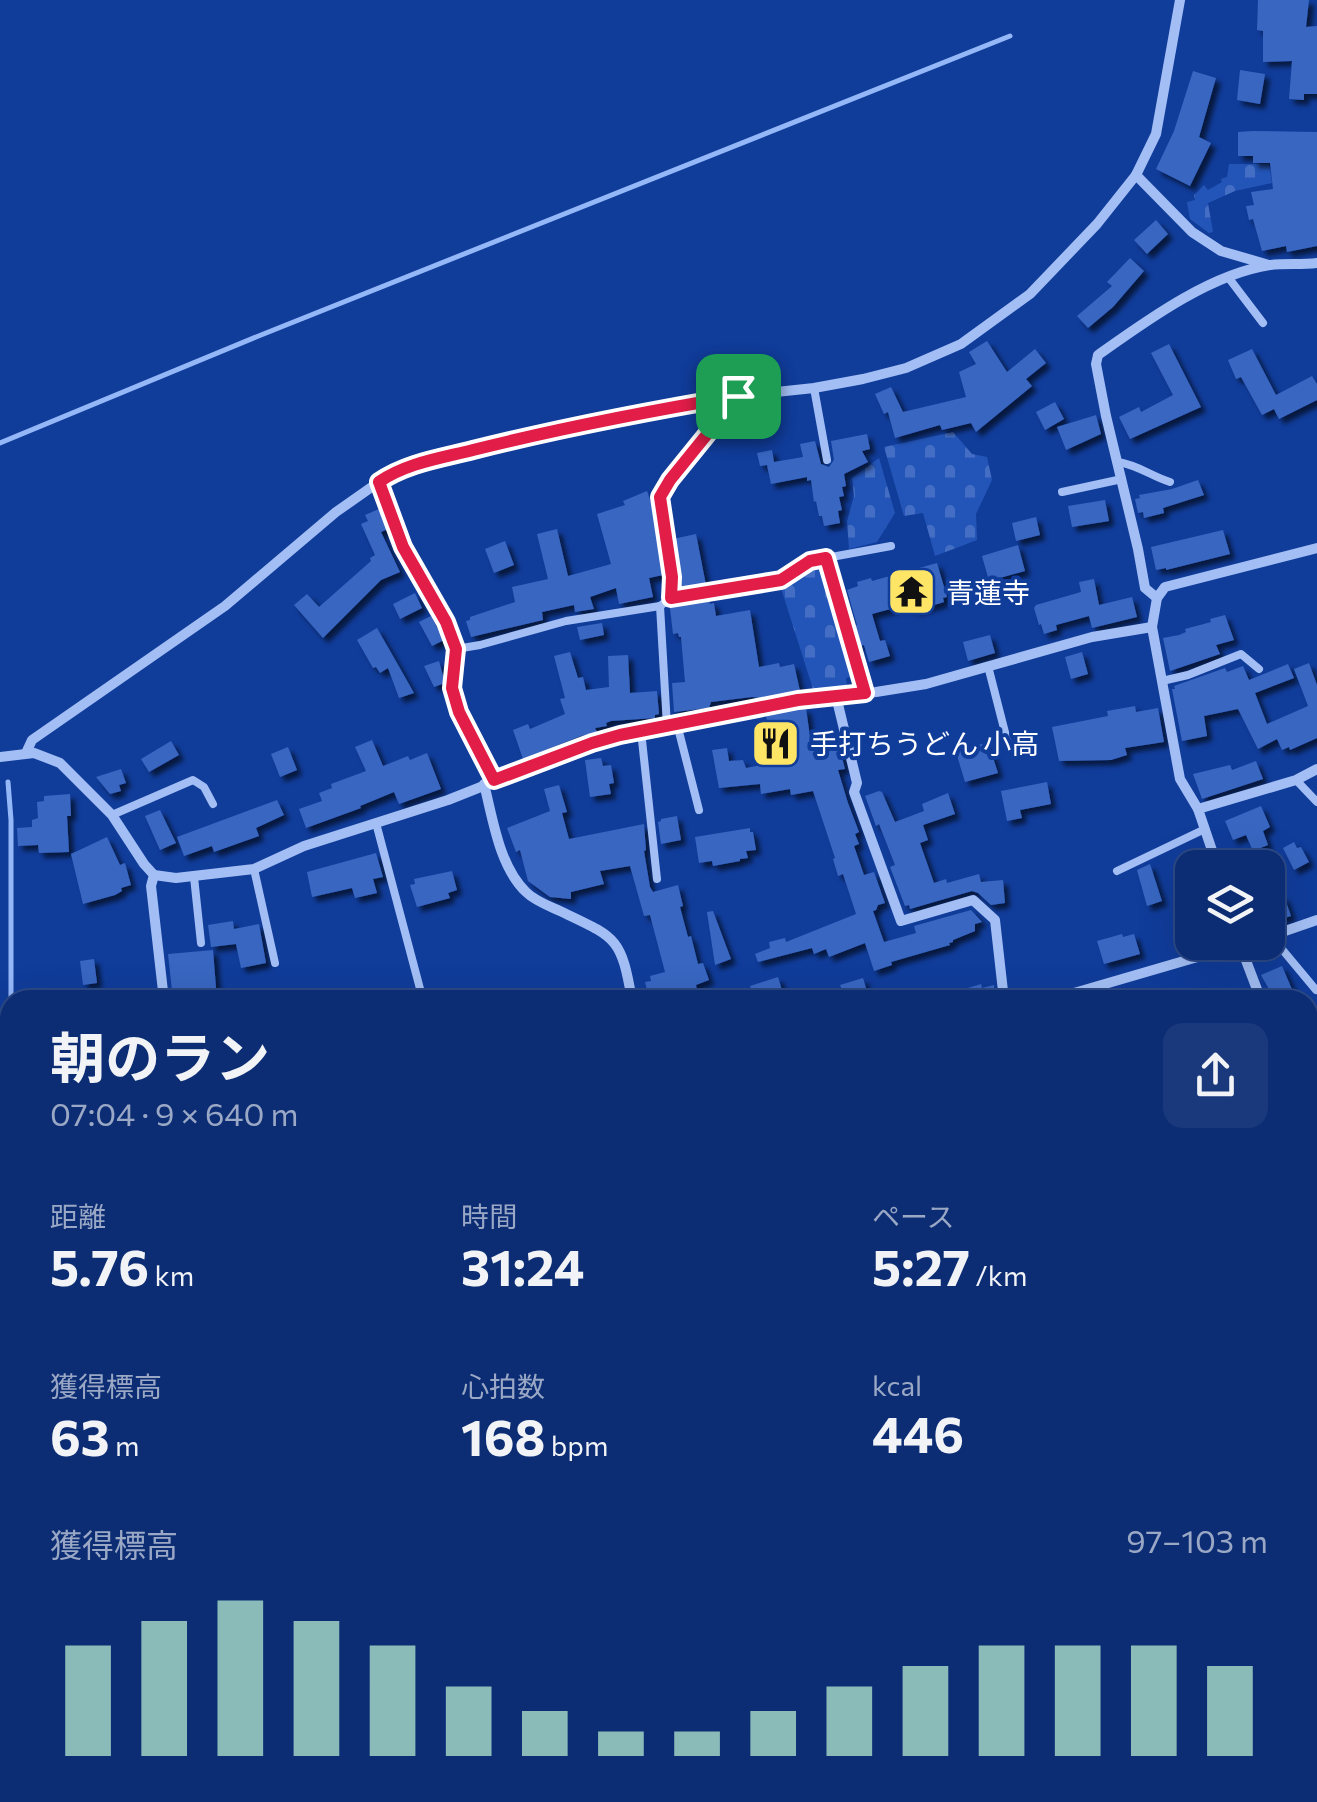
<!DOCTYPE html>
<html lang="ja">
<meta charset="utf-8">
<style>
:root{--surface:#0c2d74;--page:#1a397c;--text:#f1f3f6;--muted:#9aa8c5;--line:#2c4986;--accent:#8bbbb9}
body{margin:0;font-family:Commissioner,"Noto Sans JP",sans-serif;background:var(--page);color:var(--text);height:100vh;display:flex;flex-direction:column;font-size:38px;white-space:nowrap}
*{box-sizing:border-box;margin:0}
p{font-size:32px;color:var(--muted)}
.icon{flex:none;width:55px;height:55px;fill:none;stroke:currentColor;stroke-width:2;stroke-linecap:round;stroke-linejoin:round}
.map{position:relative;flex:1;overflow:hidden}
.panel{position:absolute;left:0px;top:990px;width:1318px;height:812px;display:flex;flex-direction:column;background:var(--surface);border-radius:30px 30px 0 0;box-shadow:0 10px 40px #0002,0 0 0 2px var(--line)}
.panel>*{flex:none}
.tools{position:absolute;left:1175px;top:850px;display:grid;gap:20px}
.tools a{display:grid;place-items:center;width:110px;height:110px;border-radius:20px;background:var(--surface);box-shadow:0 10px 40px #0002,0 0 0 2px var(--line);font-size:50px}
.pin{position:absolute;display:grid;place-items:center;width:85px;height:85px;color:#fff;margin:-42px;border-radius:20px;box-shadow:0 5px 15px #0006}
.round{display:grid;place-items:center;flex:none;width:105px;height:105px;border-radius:20px;background:var(--page)}
.headline{display:flex;align-items:center;justify-content:space-between;height:170px;padding:0 50px}
h1{font-size:55px;font-weight:700;line-height:75px}
.metrics{display:grid;grid-template-columns:repeat(3,1fr);gap:15px;height:170px;padding:10px 50px}
.metrics div{display:grid;align-content:center}
.metrics b{font-size:50px;font-weight:700}
.metrics small{font-size:28px;font-weight:400}
.metrics p{font-size:28px}
.chart{height:280px;padding:20px 50px}
.chart p{display:flex;justify-content:space-between}
.chart svg{width:100%;height:180px;margin-top:10px;stroke:var(--accent);stroke-width:6}
.map>svg:first-child{display:block}
.wetland{fill:url(#wetland-marsh)}
.cemetery{fill:url(#cemetery-stones)}
.park{fill:url(#park-dots)}
.lines{fill:none;stroke-linecap:round;stroke-linejoin:round}
.stream{stroke:#94b7f8;stroke-width:5}
.building{fill:#3966c1;filter:url(#shadow)}
.lane{stroke:#a2bef4;stroke-width:8}
.street{stroke:#a2bef4;stroke-width:10}
.secondary{stroke:#d2e0fd;stroke-width:20}
.route-casing{stroke:#fff;stroke-width:20}
.route{stroke:#e11d48;stroke-width:12}
.labels{text-anchor:middle;dominant-baseline:central;stroke-width:8;stroke-linejoin:round;paint-order:stroke}
.poi-label{font-size:28px;fill:#fff;stroke:#103c9a;text-anchor:start}
</style>
<div class="map">
<svg width="1317" height="1802" viewBox="0 0 1317 1802">
<defs>
<pattern id="wetland-marsh" width="20" height="14" patternUnits="userSpaceOnUse" patternTransform="scale(2.5)"><rect width="20" height="14" fill="#2355b8"/><path d="M1 5h8M5 5V1M11 12h8M15 12V8" fill="none" stroke="#446ec3"/></pattern>
<pattern id="cemetery-stones" width="16" height="16" patternUnits="userSpaceOnUse" patternTransform="scale(2.5)"><rect width="16" height="16" fill="#2355b8"/><path d="M2 7V4a2 2 0 0 1 4 0v3zM10 15v-3a2 2 0 0 1 4 0v3z" fill="#446ec3"/></pattern>
<pattern id="park-dots" width="8" height="8" patternUnits="userSpaceOnUse" patternTransform="scale(2.5)"><rect width="8" height="8" fill="#2355b8"/><path d="M2 2h.1M6 6h.1" fill="none" stroke="#446ec3" stroke-width="1.8" stroke-linecap="round"/></pattern>
<filter id="shadow"><feDropShadow dx="5" dy="5" stdDeviation="2.5" flood-color="#0009"/></filter>
</defs>
<rect width="100%" height="100%" fill="#103c9a"/>
<polygon class="wetland" points="577,1793 577,1792 1042,1793 996,1802 579,1802"/>
<g class="cemetery">
<polygon points="1229,164 1269,164 1272,183 1235,191 1208,203 1213,232 1209,233 1190,219 1187,202 1195,200 1194,195 1204,185 1208,190 1222,182 1221,179 1227,177"/>
<polygon points="953,432 972,454 987,457 992,480 976,514 977,540 935,556 923,513 904,516 884,447"/>
<polygon points="879,458 895,513 877,542 849,549 847,521 854,496 852,478"/>
<polygon points="821,562 856,676 846,678 847,686 813,689 780,585 812,564"/>
</g>
<g class="park">
<polygon points="1308,1596 1317,1598 1317,1735 1308,1741"/>
<polygon points="1317,1767 1317,1802 1233,1802 1232,1799 1251,1793 1308,1792 1308,1771"/>
</g>
<g class="lines">
<g class="stream">
<polyline points="0,443 261,335 1010,36"/>
<polyline points="8,782 11,820 11,1000"/>
</g>
</g>
<g class="building">
<polygon points="1258,0 1309,0 1306,27 1317,26 1317,94 1304,94 1304,100 1289,99 1292,61 1263,62 1263,31 1257,30"/>
<polygon points="1240,70 1265,74 1260,104 1237,100"/>
<polygon points="1193,71 1216,78 1199,137 1211,143 1190,186 1156,169 1174,131"/>
<polygon points="1253,131 1317,132 1317,246 1287,252 1286,246 1262,251 1253,219 1249,220 1246,206 1254,205 1251,192 1273,189 1270,163 1253,163 1253,156 1238,156 1238,132"/>
<polygon points="1156,220 1168,234 1147,254 1134,240"/>
<polygon points="1130,258 1144,271 1113,307 1088,328 1077,316 1112,286 1107,282"/>
<polygon points="987,341 1007,372 1035,349 1046,363 1026,379 1032,386 976,432 971,423 942,430 940,425 895,438 888,412 884,414 875,394 891,387 903,412 966,397 959,372 976,364 969,352"/>
<polygon points="1169,344 1201,407 1130,439 1119,417 1139,407 1141,412 1173,395 1151,353"/>
<polygon points="1252,349 1276,395 1312,376 1317,384 1317,400 1279,419 1274,409 1262,415 1241,377 1236,379 1228,360"/>
<polygon points="1055,402 1064,419 1045,430 1036,412"/>
<polygon points="1096,415 1101,434 1066,450 1057,427"/>
<polygon points="867,434 870,449 862,451 868,462 844,474 846,486 842,487 844,496 839,497 842,510 838,511 840,523 824,526 822,516 819,516 816,501 814,502 811,480 807,481 807,477 771,484 767,465 760,466 757,453 772,450 774,462 803,457 800,444 815,441 821,464 829,467 834,460 831,441"/>
<polygon points="1198,480 1204,495 1163,508 1164,513 1144,518 1143,512 1138,513 1135,499 1140,498 1139,495 1172,489"/>
<polygon points="647,491 652,505 663,575 649,578 653,597 619,604 616,588 590,597 594,609 575,612 574,605 542,612 543,620 471,637 466,621 470,620 470,617 515,602 512,587 548,579 537,534 557,529 568,576 611,564 597,514 625,505 623,501"/>
<polygon points="1105,500 1109,521 1072,527 1068,506"/>
<polygon points="381,508 388,529 381,532 400,572 381,580 323,638 294,605 307,594 319,607 371,561 370,558 375,555 361,524 368,521 365,515"/>
<polygon points="1036,517 1040,535 1016,541 1012,523"/>
<polygon points="1223,530 1230,554 1166,570 1166,568 1156,570 1151,547"/>
<polygon points="696,534 706,585 679,589 673,539"/>
<polygon points="505,541 514,565 494,573 485,549"/>
<polygon points="1018,545 1025,571 989,581 982,556"/>
<polygon points="937,563 947,597 943,598 944,602 915,611 914,607 906,609 905,605 872,614 880,641 885,640 890,656 869,662 864,645 859,646 854,629 854,626 857,625 847,590 858,586 857,582 871,578 872,581"/>
<polygon points="1094,579 1099,605 1132,597 1137,617 1092,628 1089,616 1056,625 1057,630 1044,634 1041,624 1039,625 1034,608 1036,605 1081,592 1079,582"/>
<polygon points="415,593 422,608 400,619 393,604"/>
<polygon points="709,599 710,604 714,603 716,616 750,610 759,667 779,663 780,667 794,664 800,691 762,698 752,697 711,702 709,708 674,712 672,683 685,682 681,637 679,637 678,633 673,634 670,608"/>
<polygon points="1225,615 1234,640 1216,645 1220,654 1170,671 1163,638 1179,635 1186,632 1185,629 1211,622 1210,619"/>
<polygon points="431,616 444,640 432,646 419,622"/>
<polygon points="602,623 604,635 580,640 577,627"/>
<polygon points="377,628 397,663 414,693 399,698 388,668 380,673 376,667 373,668 357,640"/>
<polygon points="990,635 995,653 968,661 963,642"/>
<polygon points="570,652 578,678 583,677 586,690 609,687 608,656 628,655 630,693 657,691 659,714 655,715 655,718 611,721 606,723 607,726 595,728 597,732 581,736 523,759 513,730 528,724 530,729 565,714 560,699 565,698 554,656"/>
<polygon points="1082,652 1088,674 1071,679 1065,657"/>
<polygon points="439,661 445,683 434,687 424,666"/>
<polygon points="1309,663 1317,685 1317,738 1290,750 1289,747 1282,750 1277,739 1258,749 1238,709 1204,716 1207,736 1182,741 1172,689 1175,689 1174,686 1225,668 1227,672 1243,666 1249,680 1288,664 1294,678 1255,693 1267,724 1308,706 1294,669"/>
<polygon points="1135,706 1136,712 1158,708 1164,742 1125,748 1127,755 1111,760 1059,761 1052,727 1108,716 1107,711"/>
<polygon points="806,708 812,751 839,746 845,769 838,770 848,803 859,832 855,834 859,844 854,846 864,875 874,872 885,903 878,905 876,910 873,911 884,942 916,933 914,926 971,910 982,922 975,924 975,931 953,940 953,942 949,943 950,945 891,962 892,965 874,971 865,943 829,957 826,949 814,954 812,948 758,962 755,954 770,948 769,942 785,938 786,942 856,914 843,874 838,876 833,859 835,858 813,791 791,795 790,789 761,794 760,784 719,788 712,750 727,748 729,761 743,760 746,768 787,760 783,734 775,736 774,732 769,733 766,715"/>
<polygon points="372,740 383,766 408,756 410,760 427,753 441,789 399,804 394,792 360,806 361,808 306,828 299,809 322,801 319,793 332,788 331,784 366,771 355,747"/>
<polygon points="171,741 179,755 149,772 141,759"/>
<polygon points="988,742 998,773 965,782 956,752"/>
<polygon points="288,747 297,770 280,777 271,754"/>
<polygon points="601,758 603,766 611,765 614,783 609,784 611,794 590,797 585,760"/>
<polygon points="1256,761 1263,779 1202,799 1193,774 1230,765 1232,770"/>
<polygon points="121,769 126,783 119,785 121,791 110,794 96,777"/>
<polygon points="1047,782 1051,804 1020,810 1022,818 1007,821 1001,791"/>
<polygon points="559,785 567,812 562,813 569,839 644,824 646,850 644,851 650,887 653,892 678,885 683,906 680,907 688,937 691,936 698,964 703,963 709,980 696,985 697,991 684,994 685,998 676,1000 656,1000 656,997 649,998 645,982 651,981 650,976 665,972 650,915 644,916 630,866 600,871 604,884 571,892 571,899 550,897 528,881 520,850 516,852 507,828 550,811 544,789"/>
<polygon points="879,791 882,792 895,822 924,811 922,804 948,793 955,814 923,825 928,840 920,843 934,883 946,879 947,883 979,874 981,882 1003,880 1005,903 991,905 978,893 972,891 910,909 909,905 905,906 890,867 895,865 879,824 876,826 865,796"/>
<polygon points="70,794 71,816 67,816 69,852 39,853 38,845 18,846 17,828 32,827 32,820 38,818 37,802 44,801 44,796"/>
<polygon points="277,800 284,815 256,828 259,836 214,852 212,846 184,856 177,837"/>
<polygon points="1261,806 1270,827 1263,831 1268,845 1253,851 1246,835 1233,840 1225,821"/>
<polygon points="160,810 176,843 160,850 145,816"/>
<polygon points="677,816 681,840 661,844 658,822 661,821 661,819"/>
<polygon points="750,828 750,832 753,832 756,850 746,851 748,858 740,859 740,861 713,866 712,861 699,863 695,837"/>
<polygon points="107,837 120,865 125,863 131,885 121,888 122,891 115,895 83,904 71,854"/>
<polygon points="1294,842 1297,848 1301,847 1309,862 1294,870 1283,848"/>
<polygon points="376,853 383,877 373,879 377,893 355,898 352,888 312,897 307,872"/>
<polygon points="1150,864 1162,901 1147,906 1137,870"/>
<polygon points="452,871 457,890 448,893 450,898 417,907 410,885 415,884 414,879"/>
<polygon points="1284,896 1291,916 1268,923 1268,902"/>
<polygon points="713,911 731,959 715,965 707,912"/>
<polygon points="233,921 234,929 259,924 266,963 241,968 236,944 211,947 208,925"/>
<polygon points="1192,921 1192,945 1181,948 1174,927"/>
<polygon points="1122,934 1123,937 1134,934 1140,954 1104,964 1097,941"/>
<polygon points="213,950 217,1000 173,1000 168,954"/>
<polygon points="94,959 97,983 83,985 80,961"/>
<polygon points="1282,966 1294,994 1275,1000 1261,975"/>
<polygon points="778,977 785,1000 754,1000 750,986"/>
<polygon points="863,978 869,998 846,1000 840,985"/>
<polygon points="981,984 982,988 994,985 995,1000 955,1000 955,996 966,993 965,989"/>
</g>
<g class="lines">
<g class="lane">
<polyline points="1228,277 1263,323"/>
<polyline points="814,388 827,460"/>
<path d="M1118 462C1138 465 1151 476 1170 482"/>
<polyline points="379,481 403,547 446,622 456,649 452,688 459,712 494,781"/>
<polyline points="1062,492 1122,479"/>
<polyline points="825,558 865,693"/>
<polyline points="671,598 671,577 660,497 669,480 738,396"/>
<polyline points="660,606 667,726"/>
<polyline points="456,649 480,645 566,621 660,606 671,598 781,580 810,561 891,546"/>
<polyline points="988,666 1008,744"/>
<polyline points="1162,681 1188,675 1241,654 1259,669"/>
<polyline points="677,724 699,810"/>
<polyline points="641,731 657,879"/>
<polyline points="1296,780 1317,802"/>
<polyline points="112,815 193,780 204,787 213,804"/>
<polyline points="376,823 423,1000"/>
<polyline points="254,869 275,963"/>
<polyline points="1117,871 1205,829"/>
<polyline points="194,877 201,943"/>
<polyline points="1271,936 1316,990"/>
<polyline points="711,1000 722,997"/>
</g>
<g class="street">
<polyline points="1136,175 1192,232 1221,251 1269,265"/>
<path d="M1157 598 1145 588 1138 549 1106 416 1096 364 1098 355C1146 321 1210 274 1270 265 1285 263 1302 265 1317 263"/>
<polyline points="836,696 857,783 854,792 901,921 973,900 995,920 1004,1000"/>
<polyline points="26,753 32,740 225,606 336,512 393,472 483,448 641,412 738,396 814,388 863,379 906,368 961,344 1030,294 1097,224 1136,175 1156,134 1180,0"/>
<polyline points="0,757 34,753 60,763 112,815 144,864 154,875 176,878 254,869 304,846 448,800 591,743 620,735 798,700 876,692 926,684 1092,637 1152,627"/>
<path d="M484 784C493 819 499 866 526 892 535 901 549 906 560 911 617 938 621 937 632 1000"/>
<polyline points="1198,809 1296,780 1317,769"/>
<polyline points="1218,868 1198,809 1180,779 1152,627 1157,598 1165,587 1317,548"/>
<polyline points="154,875 151,886 164,1000"/>
<polyline points="1268,937 1317,920"/>
<polyline points="1239,942 1261,1000"/>
<polyline points="1050,1000 1249,942"/>
<polyline points="1308,1163 1317,1197"/>
<polyline points="0,1331 10,1330"/>
<polyline points="1308,1388 1317,1386"/>
<polyline points="1308,1590 1317,1591"/>
</g>
<g class="secondary">
<polyline points="1308,1754 1317,1749"/>
<polyline points="1107,1802 1151,1792"/>
</g>
</g>
<g class="lines">
<defs>
<path id="route" d="M738 396 670 480 660 497 672 577 671 598 781 580 810 561 826 558 865 693 798 700 620 735 592 743 494 780 459 712 452 688 456 649 446 622 403 547 379 482C406 463 442 458 473 450 561 428 649 411 738 396Z"/>
</defs>
<use href="#route" class="route-casing"/>
<use href="#route" class="route"/>
</g>
<defs>
<symbol id="temple-square" viewBox="-11 -11 22 22"><rect x="-9" y="-9" width="18" height="18" rx="4" fill="#ffe566" stroke="#103c9a"/><path d="M0-6L5-2H3V0L6.5 2.5H4V6H1.5V3h-3V6H-4V2.5H-6.5L-3 0V-2H-5Z" fill="#111"/></symbol>
<symbol id="restaurant-square" viewBox="-11 -11 22 22"><rect x="-9" y="-9" width="18" height="18" rx="4" fill="#ffe566" stroke="#103c9a"/><path d="M-5-6h1v4h1v-4h1v4h1v-4h1v5L-1.5 .5V6h-2V.5L-5-1ZM5-6V6H3V1.5H1.5Q1.5-4 5-6Z" fill="#111"/></symbol>
</defs>
<g fill-rule="evenodd">
<use href="#temple-square" x="884" y="564" width="55" height="55"/>
<use href="#restaurant-square" x="748" y="716" width="55" height="55"/>
</g>
<g class="labels">
<g class="poi-label">
<text x="946" y="592">青蓮寺</text>
<text x="810" y="743">手打ちうどん 小高</text>
</g>
</g>
</svg>
<div class="tools">
<a><svg class="icon" aria-label="layers" viewBox="0 0 24 24"><path d="M12 4l9 5-9 5-9-5zM3 14l9 5 9-5"/></svg></a>
</div>
<div class="pin" style="left:738px;top:396px;background:#1e9e55"><svg class="icon" aria-label="arrive" viewBox="0 0 24 24"><path d="M6 21V4h12l-3 4 3 4H6"/></svg></div>
<section class="panel">
<div class="headline"><div><h1>朝のラン</h1><p>07:04 · 9 × 640 m</p></div><a class="round"><svg class="icon" aria-label="share" viewBox="0 0 24 24"><path d="M12 15V3M7 8l5-5 5 5M5 13v7h14v-7"/></svg></a></div>
<div class="metrics">
<div><p>距離</p><b>5.76<small> km</small></b></div>
<div><p>時間</p><b>31:24</b></div>
<div><p>ペース</p><b>5:27<small> /km</small></b></div>
</div>
<div class="metrics">
<div><p>獲得標高</p><b>63<small> m</small></b></div>
<div><p>心拍数</p><b>168<small> bpm</small></b></div>
<div><p>kcal</p><b>446</b></div>
</div>
<div class="chart"><p><span>獲得標高</span>97–103 m</p>
<svg viewBox="0 0 160 44" preserveAspectRatio="none"><path d="M5 44V17M15 44V11M25 44V6M35 44V11M45 44V17M55 44V27M65 44V33M75 44V38M85 44V38M95 44V33M105 44V27M115 44V22M125 44V17M135 44V17M145 44V17M155 44V22"/></svg>
</div>
</section>
</div>
